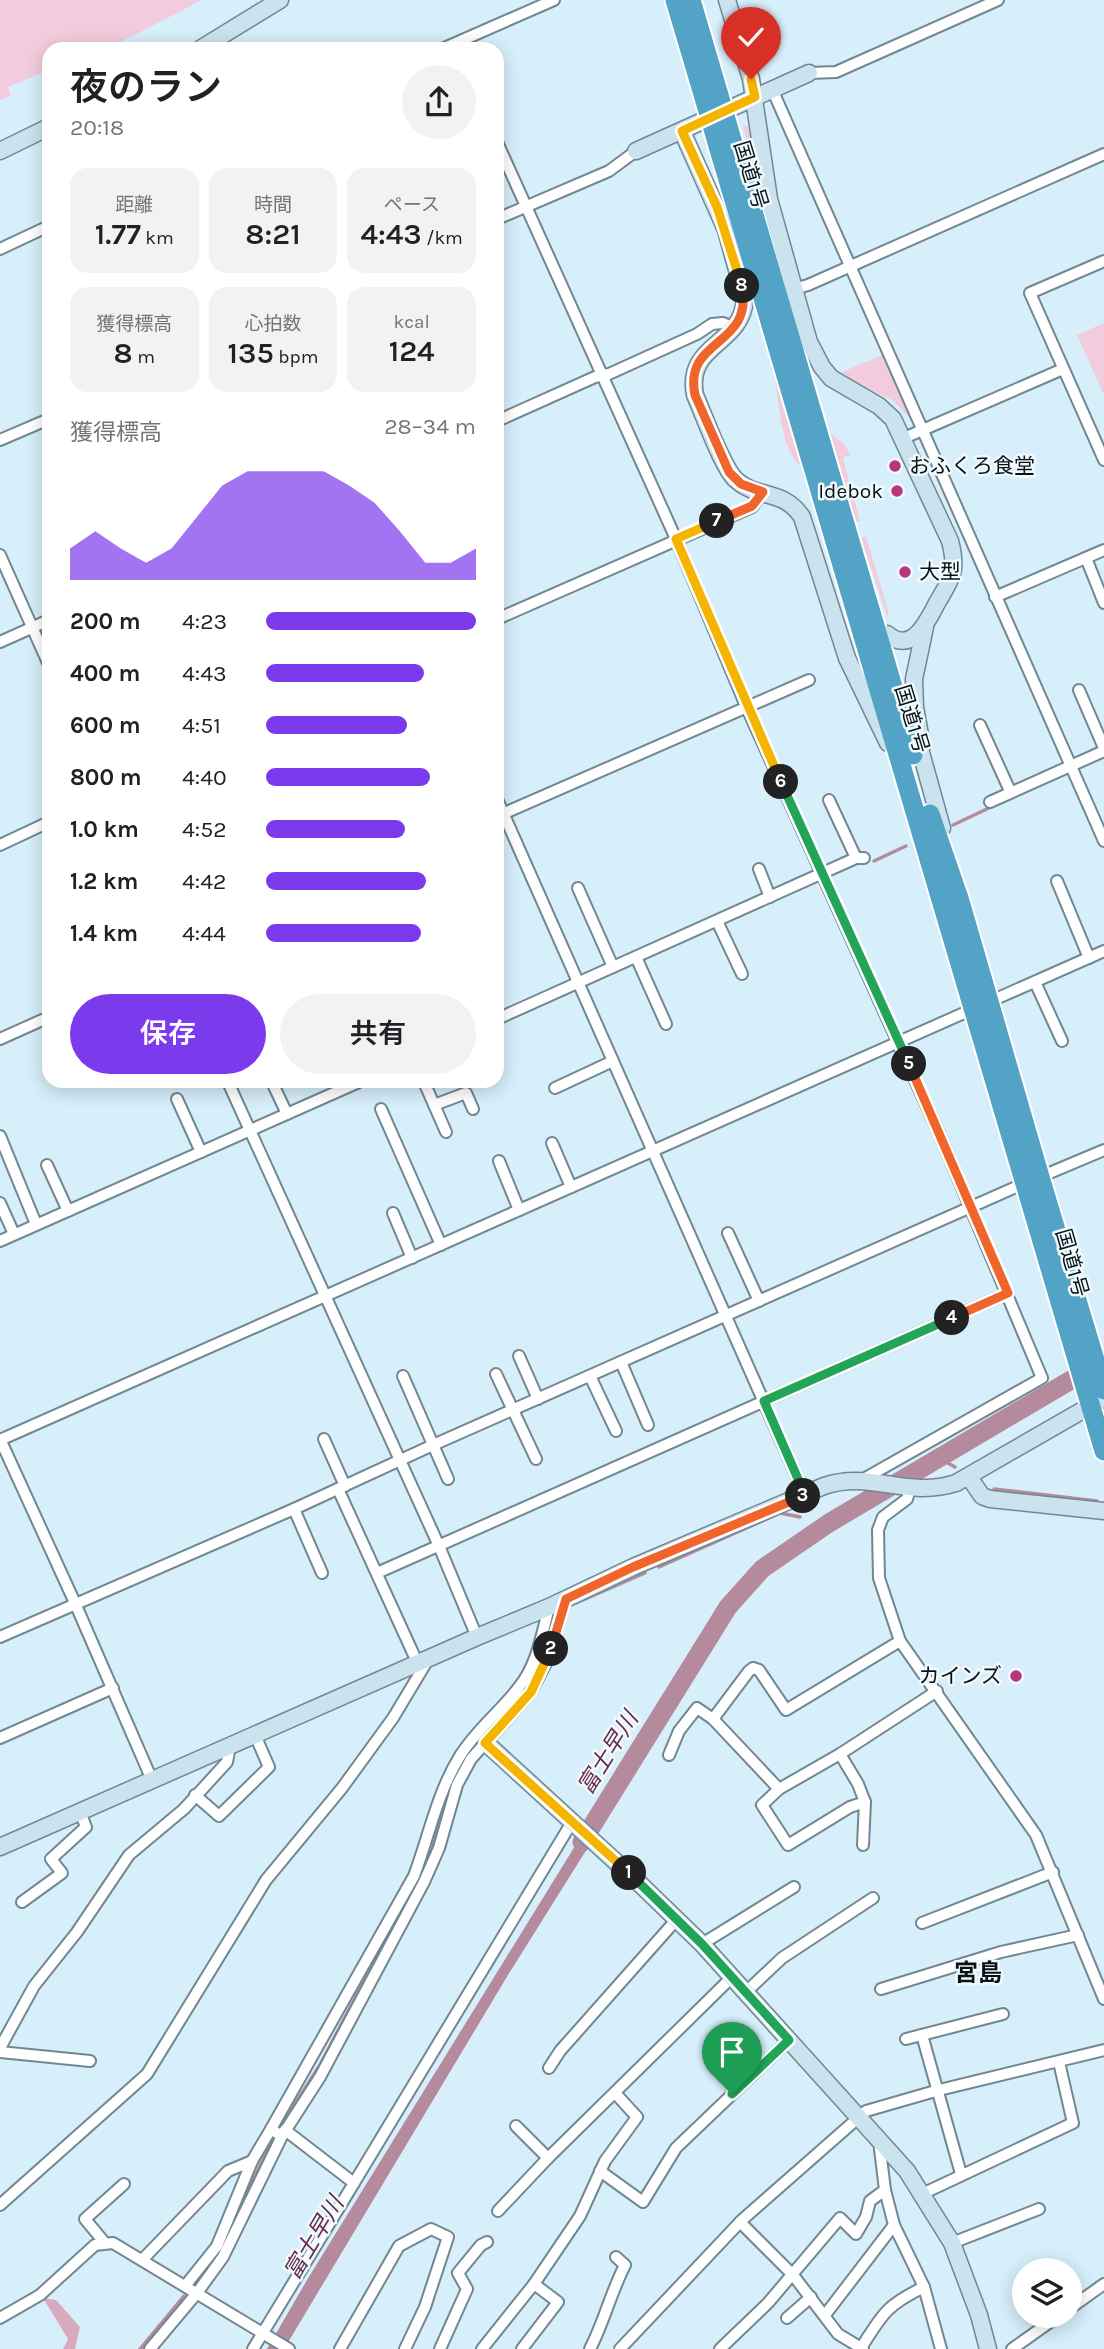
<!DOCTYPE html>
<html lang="ja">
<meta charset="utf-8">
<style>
:root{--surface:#fff;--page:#f2f2f2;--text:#202124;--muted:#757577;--accent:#7c3aed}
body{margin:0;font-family:Karla,"Noto Sans JP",sans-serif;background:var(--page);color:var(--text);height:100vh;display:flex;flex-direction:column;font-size:26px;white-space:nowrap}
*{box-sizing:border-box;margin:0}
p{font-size:23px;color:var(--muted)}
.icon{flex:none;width:38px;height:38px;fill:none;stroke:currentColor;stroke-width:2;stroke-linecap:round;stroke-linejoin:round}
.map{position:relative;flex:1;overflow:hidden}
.details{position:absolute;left:42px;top:42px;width:462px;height:1046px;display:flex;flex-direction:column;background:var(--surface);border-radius:21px;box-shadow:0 4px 18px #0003}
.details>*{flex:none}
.buttons{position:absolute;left:1012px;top:2258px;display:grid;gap:14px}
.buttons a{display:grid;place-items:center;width:70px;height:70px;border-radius:50%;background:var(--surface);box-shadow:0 4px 18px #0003;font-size:35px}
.pin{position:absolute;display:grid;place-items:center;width:60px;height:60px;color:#fff;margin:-72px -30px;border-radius:50% 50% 50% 0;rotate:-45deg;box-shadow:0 0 7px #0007}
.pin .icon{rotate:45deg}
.km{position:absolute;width:35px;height:35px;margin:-18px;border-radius:50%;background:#222;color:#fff;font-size:19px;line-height:35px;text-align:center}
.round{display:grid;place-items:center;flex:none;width:74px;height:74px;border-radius:37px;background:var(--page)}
.summary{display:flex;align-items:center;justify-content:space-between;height:119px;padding:0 28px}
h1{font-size:38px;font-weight:600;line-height:52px}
.stats{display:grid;grid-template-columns:repeat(3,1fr);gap:10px;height:119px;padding:7px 28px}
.stats div{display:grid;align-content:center;border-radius:18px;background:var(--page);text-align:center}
.stats b{font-size:30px;font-weight:600}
.stats small{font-size:19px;font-weight:400}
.stats p{font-size:19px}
.chart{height:196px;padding:14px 28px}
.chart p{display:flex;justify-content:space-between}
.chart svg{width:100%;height:126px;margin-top:7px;fill:var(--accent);opacity:.7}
.button{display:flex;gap:14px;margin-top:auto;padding:14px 28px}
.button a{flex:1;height:80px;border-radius:42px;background:var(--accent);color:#fff;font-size:28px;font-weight:600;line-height:80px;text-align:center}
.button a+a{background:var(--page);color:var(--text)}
ul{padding:0 28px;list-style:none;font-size:23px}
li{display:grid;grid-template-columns:112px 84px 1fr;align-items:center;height:52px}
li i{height:18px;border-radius:9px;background:var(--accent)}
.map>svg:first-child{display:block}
.green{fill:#f2ccdc}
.forest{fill:#d7aabd}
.water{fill:#b58a9d}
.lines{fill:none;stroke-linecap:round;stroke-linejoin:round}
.stream{stroke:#b58a9d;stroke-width:3.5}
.river{stroke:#b58a9d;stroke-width:19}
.street-casing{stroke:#718791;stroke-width:14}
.secondary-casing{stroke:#718791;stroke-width:19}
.highway-casing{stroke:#fff;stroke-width:23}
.street{stroke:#fff;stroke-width:10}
.secondary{stroke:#cbe3ee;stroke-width:16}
.highway{stroke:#52a3c6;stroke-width:19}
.highway-bridge-casing{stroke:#fff;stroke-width:23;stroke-linecap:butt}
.highway-bridge{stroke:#52a3c6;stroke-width:19}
.split-1-casing{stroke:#fff;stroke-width:14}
.split-2-casing{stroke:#fff;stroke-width:14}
.split-3-casing{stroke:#fff;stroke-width:14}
.split-4-casing{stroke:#fff;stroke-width:14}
.split-5-casing{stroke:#fff;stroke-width:14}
.split-6-casing{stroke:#fff;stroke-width:14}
.split-7-casing{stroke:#fff;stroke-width:14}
.split-8-casing{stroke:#fff;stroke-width:14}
.split-9-casing{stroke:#fff;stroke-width:14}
.split-1{stroke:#22a559;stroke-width:9}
.split-2{stroke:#f5b400;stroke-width:9}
.split-3{stroke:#f0652b;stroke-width:9}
.split-4{stroke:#22a559;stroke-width:9}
.split-5{stroke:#f0652b;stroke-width:9}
.split-6{stroke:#22a559;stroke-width:9}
.split-7{stroke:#f5b400;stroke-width:9}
.split-8{stroke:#f0652b;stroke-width:9}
.split-9{stroke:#f5b400;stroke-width:9}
.poi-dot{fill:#b8367e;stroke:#f0f9fe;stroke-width:2.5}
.labels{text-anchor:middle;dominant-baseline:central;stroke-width:5;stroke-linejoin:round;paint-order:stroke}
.street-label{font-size:21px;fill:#091115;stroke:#f0f9fe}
.poi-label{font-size:21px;fill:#091115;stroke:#f0f9fe;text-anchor:start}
.water-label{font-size:23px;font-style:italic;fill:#662d4a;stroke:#f0f9fe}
.quarter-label{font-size:24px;font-weight:bold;fill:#091115;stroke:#f0f9fe}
</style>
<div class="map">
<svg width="1104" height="2349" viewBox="0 0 1104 2349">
<rect width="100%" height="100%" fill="#d7effb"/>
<g class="green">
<polygon points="0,0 202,0 107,49 49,49 49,70 8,87 11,96 0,100"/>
<polygon points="745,125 751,132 787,290 745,144 747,142 743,127"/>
<polygon points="1104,323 1104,395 1077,335"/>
<path d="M768 335 804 466 802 467C779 452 779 394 773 368 771 357 766 347 763 336Z"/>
<polygon points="883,355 910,415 909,417 892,400 854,382 842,372"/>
<polygon points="831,434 842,442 851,455 843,458 860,521 856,522 832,444"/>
<polygon points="866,536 889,614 887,616 861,538"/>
</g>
<polygon class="forest" points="43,2298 56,2300 80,2327 75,2349 63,2349 68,2339"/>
<polygon class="water" points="593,1817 602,1825 508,1975 284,2349 267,2349 307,2280"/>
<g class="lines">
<g class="stream">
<polyline points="953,825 989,808"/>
<polyline points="874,861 906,846"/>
<polyline points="939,1458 955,1467"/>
<polyline points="994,1489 1097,1501"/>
<polyline points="659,1567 780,1513 800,1517"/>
<polyline points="576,1603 645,1573"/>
<polyline points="537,1670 545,1651"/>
<polyline points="520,1697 532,1680"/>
<polyline points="486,1733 506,1713"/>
<polyline points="452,1781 476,1744"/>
<polyline points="280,2127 320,2065 422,1871 432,1850 449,1788"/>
<polyline points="223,2245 274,2136"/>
<polyline points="193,2285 219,2251"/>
<polyline points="140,2349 184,2296"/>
</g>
<polyline class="river" points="582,1842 728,1607 762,1569 829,1523 1093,1367"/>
<defs>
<g id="street">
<polyline points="442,49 554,0"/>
<polyline points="809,73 836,72 998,0"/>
<polyline points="772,89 1104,841"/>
<polyline points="497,142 676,539 746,706 939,1133 1042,1378 860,1481"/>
<polyline points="497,219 609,171 636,151"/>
<polyline points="0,249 49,226"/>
<polyline points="1104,261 1030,293 1104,460"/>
<polyline points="794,289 808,285 1104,154"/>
<polyline points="497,421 595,377 609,374 697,334 712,324 723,323 735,328"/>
<polyline points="904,438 1063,369"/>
<polyline points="0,440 49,419"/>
<polyline points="0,555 49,665"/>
<polyline points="1086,558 1104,603"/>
<polyline points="995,597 1104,550"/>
<polyline points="497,619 752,507 763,492"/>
<polyline points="0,642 49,620"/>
<polyline points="1079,690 1104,748"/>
<polyline points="980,725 1010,791"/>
<polyline points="497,799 805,1495"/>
<polyline points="829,800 856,858"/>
<polyline points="990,802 1104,751"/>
<polyline points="500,815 809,680"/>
<polyline points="0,845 49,822"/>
<polyline points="759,869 770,897"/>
<polyline points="1057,881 1089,958"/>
<polyline points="578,888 613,967"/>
<polyline points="717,921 742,974"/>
<polyline points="636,957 666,1024"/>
<polyline points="1035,982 1062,1041"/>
<polyline points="497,1019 856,858 864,858"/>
<polyline points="0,1039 49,1017"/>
<polyline points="228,1082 439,1546 477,1637"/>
<polyline points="272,1082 287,1114"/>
<polyline points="424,1082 446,1132"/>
<polyline points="555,1088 613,1061"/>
<polyline points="177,1099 201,1152"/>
<polyline points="434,1105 466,1093 473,1109"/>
<polyline points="381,1109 441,1245"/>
<polyline points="0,1136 36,1224"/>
<polyline points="552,1143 571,1187"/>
<polyline points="499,1161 519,1210"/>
<polyline points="47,1165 68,1211"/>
<polyline points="1040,1177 1104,1150"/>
<polyline points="0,1203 14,1234"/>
<polyline points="393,1213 412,1258"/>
<polyline points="728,1233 759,1301"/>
<polyline points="0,1241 359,1082"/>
<polyline points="519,1356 538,1399"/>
<polyline points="621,1362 648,1425"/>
<polyline points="496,1374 536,1459"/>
<polyline points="403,1376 448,1479"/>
<polyline points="590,1376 616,1431"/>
<polyline points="0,1439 75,1603 152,1780"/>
<polyline points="324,1439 345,1486"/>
<polyline points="0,1440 1104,951"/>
<polyline points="338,1489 418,1664"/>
<polyline points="910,1489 907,1499 883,1517 878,1530 879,1578 900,1641 1036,1835 1104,1999"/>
<polyline points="294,1509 322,1573"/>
<polyline points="377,1573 1008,1293"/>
<polyline points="0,1637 294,1509 433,1445 1025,1183"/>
<polyline points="713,1719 749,1671 753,1668 759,1670 786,1710 900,1641"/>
<polyline points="0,1738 113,1688"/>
<polyline points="840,1754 858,1784 865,1802 863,1845"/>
<polyline points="669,1755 679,1731 697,1708 713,1719 779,1789"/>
<polyline points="195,1795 219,1816 269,1767 255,1735"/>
<polyline points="865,1802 850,1807 788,1845 762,1805 779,1789 840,1754 937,1691"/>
<polyline points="22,1902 62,1873 51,1859 86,1827 80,1812"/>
<polyline points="922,1923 1053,1872"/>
<polyline points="702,1944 794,1887"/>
<polyline points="881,1989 1001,1952 1078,1935"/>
<polyline points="746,1992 782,1958 873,1898"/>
<polyline points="922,2035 961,2174"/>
<polyline points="906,2039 1003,2014"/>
<polyline points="0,2048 34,1986 77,1932 129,1855 184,1809 227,1762 230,1746"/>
<polyline points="0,2052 90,2061"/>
<polyline points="549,2068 560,2051 677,1919"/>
<polyline points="516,2126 548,2158"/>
<path d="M271 2129 414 1876C429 1836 437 1793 460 1756 476 1730 501 1711 519 1687 537 1665 542 1634 549 1607"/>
<polyline points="879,2141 885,2190 894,2225 924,2287 941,2349"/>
<polyline points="600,2171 643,2202 676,2148 789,2040"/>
<polyline points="354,2183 572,1822"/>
<polyline points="922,2194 1073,2123 1059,2062"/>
<polyline points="0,2205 147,2074 266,1880 342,1788 393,1718 429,1658"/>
<polyline points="498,2211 548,2158 731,1978"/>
<polyline points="740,2222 793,2275 838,2334 863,2349"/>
<polyline points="104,2242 85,2219 124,2184"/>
<polyline points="952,2243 1039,2209"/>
<polyline points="143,2259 228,2171 252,2161 271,2129 277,2133"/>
<polyline points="185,2286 217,2246 252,2161"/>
<polyline points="1069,2309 1104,2284"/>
<polyline points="825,2315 894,2225"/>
<polyline points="0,2318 40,2295 95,2245 113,2243 289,2349"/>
<polyline points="787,2318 811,2297"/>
<path d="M861 2348C883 2313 887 2305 924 2287"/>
<polyline points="150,2349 197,2293 223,2257 282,2136 320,2077 424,1882 439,1848 457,1785 471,1759 531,1692 547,1661 566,1599"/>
<polyline points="253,2349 354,2183 285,2130"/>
<polyline points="340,2349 399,2246 431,2229 448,2237 425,2307 405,2349"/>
<polyline points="440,2349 467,2289 458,2273 481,2245 487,2242"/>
<polyline points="482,2349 534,2284"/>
<polyline points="522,2349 558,2302 534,2284 580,2216 605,2161 637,2117 615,2093"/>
<path d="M590 2349C604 2322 611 2292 625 2265L616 2257"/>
<polyline points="620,2349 742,2220 866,2111 939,2090 1104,2050"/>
<polyline points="720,2349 768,2303 840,2218 856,2234 866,2217 870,2201 885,2190"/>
<polyline points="1012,2349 1060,2315"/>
</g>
<g id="secondary">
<path d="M727 0 751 79 769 199 809 342 822 367 831 378 879 406 893 419 950 541C953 552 955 563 952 574 949 584 942 594 937 603 927 622 912 655 887 634"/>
<polyline points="200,49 280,0"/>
<path d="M682 131 726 230 745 299C742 346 685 343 695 395 704 415 722 467 736 480 757 499 784 489 802 517L847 658 888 743"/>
<polyline points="0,151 49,127"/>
<polyline points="636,151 809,73"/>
<polyline points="917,738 942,828"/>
<polyline points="922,746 915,707 914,679 925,627"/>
<polyline points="969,1477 982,1496 990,1499 1104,1511"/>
<polyline points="486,1743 640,1884 702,1944 907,2171 952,2243 979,2315 988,2349"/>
<path d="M0 1847 477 1637 549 1607 633 1567 824 1486C871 1470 906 1499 956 1483L1104 1398"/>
</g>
<g id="highway">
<polyline points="675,0 705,101"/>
<polyline points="691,0 719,95"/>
<polyline points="732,140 913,755"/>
<polyline points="718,146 1104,1451"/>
<polyline points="930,814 959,898 1040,1177 1104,1390"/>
</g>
</defs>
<use href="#street" class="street-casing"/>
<use href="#secondary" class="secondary-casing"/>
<use href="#highway" class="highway-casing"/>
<use href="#street" class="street"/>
<use href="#secondary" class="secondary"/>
<use href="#highway" class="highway"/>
<defs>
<g id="highway-bridge">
<polyline points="719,95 732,140"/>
<polyline points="705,101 718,146"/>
</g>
</defs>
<use href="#highway-bridge" class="highway-bridge-casing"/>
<use href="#highway-bridge" class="highway-bridge"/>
</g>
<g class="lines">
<defs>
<polyline id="split-1" points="629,1873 702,1944 789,2040 732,2094"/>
<polyline id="split-2" points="551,1649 531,1692 485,1743 629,1873"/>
<polyline id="split-3" points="551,1649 566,1599 633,1567 803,1496"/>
<polyline id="split-4" points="803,1496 805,1495 764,1401 952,1318"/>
<polyline id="split-5" points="909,1064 1008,1293 952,1318"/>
<polyline id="split-6" points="781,782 909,1064"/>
<polyline id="split-7" points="717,521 676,539 781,782"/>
<path id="split-8" d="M717 521 752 506 763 492 741 484 729 472 695 395C683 337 754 348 742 286"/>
<polyline id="split-9" points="742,286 717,207 682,131 755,97 751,79"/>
</defs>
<use href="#split-1" class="split-1-casing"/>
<use href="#split-2" class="split-2-casing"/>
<use href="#split-3" class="split-3-casing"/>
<use href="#split-4" class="split-4-casing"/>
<use href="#split-5" class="split-5-casing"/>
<use href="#split-6" class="split-6-casing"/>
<use href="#split-7" class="split-7-casing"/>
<use href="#split-8" class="split-8-casing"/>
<use href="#split-9" class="split-9-casing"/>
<use href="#split-1" class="split-1"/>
<use href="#split-2" class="split-2"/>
<use href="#split-3" class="split-3"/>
<use href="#split-4" class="split-4"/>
<use href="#split-5" class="split-5"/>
<use href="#split-6" class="split-6"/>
<use href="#split-7" class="split-7"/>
<use href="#split-8" class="split-8"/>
<use href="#split-9" class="split-9"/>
</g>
<g class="poi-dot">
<circle cx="895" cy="466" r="7"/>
<circle cx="897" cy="491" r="7"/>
<circle cx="905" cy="572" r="7"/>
<circle cx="1016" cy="1676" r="7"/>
</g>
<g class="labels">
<g class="street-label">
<text transform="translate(751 175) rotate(73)">国道1号</text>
<text transform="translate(912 719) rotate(73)">国道1号</text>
<text transform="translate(1072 1263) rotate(74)">国道1号</text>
</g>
<g class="poi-label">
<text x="909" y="466">おふくろ食堂</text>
<text x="883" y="491" text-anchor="end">Idebok</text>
<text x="919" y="572">大型</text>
<text x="1002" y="1676" text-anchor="end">カインズ</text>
</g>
<g class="water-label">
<text transform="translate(608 1753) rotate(-58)">富士早川</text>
<text transform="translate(314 2238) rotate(-59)">富士早川</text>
</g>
<g class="quarter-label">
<text x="978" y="1973">宮島</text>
</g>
</g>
</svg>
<div class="buttons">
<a><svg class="icon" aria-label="layers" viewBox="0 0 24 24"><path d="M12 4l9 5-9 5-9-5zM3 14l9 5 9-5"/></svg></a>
</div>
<div class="pin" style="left:732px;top:2094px;background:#1e9e55"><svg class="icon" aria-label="arrive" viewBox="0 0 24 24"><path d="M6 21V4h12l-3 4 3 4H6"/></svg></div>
<div class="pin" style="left:751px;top:79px;background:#d93025"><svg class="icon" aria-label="check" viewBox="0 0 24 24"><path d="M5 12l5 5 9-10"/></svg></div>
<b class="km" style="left:629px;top:1873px">1</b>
<b class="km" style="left:551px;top:1649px">2</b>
<b class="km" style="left:803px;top:1496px">3</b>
<b class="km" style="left:952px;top:1318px">4</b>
<b class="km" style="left:909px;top:1064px">5</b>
<b class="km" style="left:781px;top:782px">6</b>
<b class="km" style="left:717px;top:521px">7</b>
<b class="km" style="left:742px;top:286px">8</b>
<section class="details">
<div class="summary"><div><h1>夜のラン</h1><p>20:18</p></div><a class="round"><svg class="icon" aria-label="share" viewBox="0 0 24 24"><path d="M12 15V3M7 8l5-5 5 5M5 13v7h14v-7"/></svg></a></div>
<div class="stats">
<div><p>距離</p><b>1.77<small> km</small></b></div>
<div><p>時間</p><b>8:21</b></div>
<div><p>ペース</p><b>4:43<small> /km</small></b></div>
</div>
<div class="stats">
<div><p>獲得標高</p><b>8<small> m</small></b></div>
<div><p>心拍数</p><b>135<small> bpm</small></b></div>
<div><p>kcal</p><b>124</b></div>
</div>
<div class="chart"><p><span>獲得標高</span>28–34 m</p>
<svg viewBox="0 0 160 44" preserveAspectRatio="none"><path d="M0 44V33L10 27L20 33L30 38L40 33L50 22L60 11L70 6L80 6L90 6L100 6L110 11L120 17L130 27L140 38L150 38L160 33V44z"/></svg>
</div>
<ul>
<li><b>200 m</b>4:23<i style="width:100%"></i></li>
<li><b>400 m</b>4:43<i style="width:75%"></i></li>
<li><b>600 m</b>4:51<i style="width:67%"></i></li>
<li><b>800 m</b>4:40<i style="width:78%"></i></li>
<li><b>1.0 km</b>4:52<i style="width:66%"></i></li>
<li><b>1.2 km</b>4:42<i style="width:76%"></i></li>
<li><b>1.4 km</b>4:44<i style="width:74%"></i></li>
</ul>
<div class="button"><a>保存</a><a>共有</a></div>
</section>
</div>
